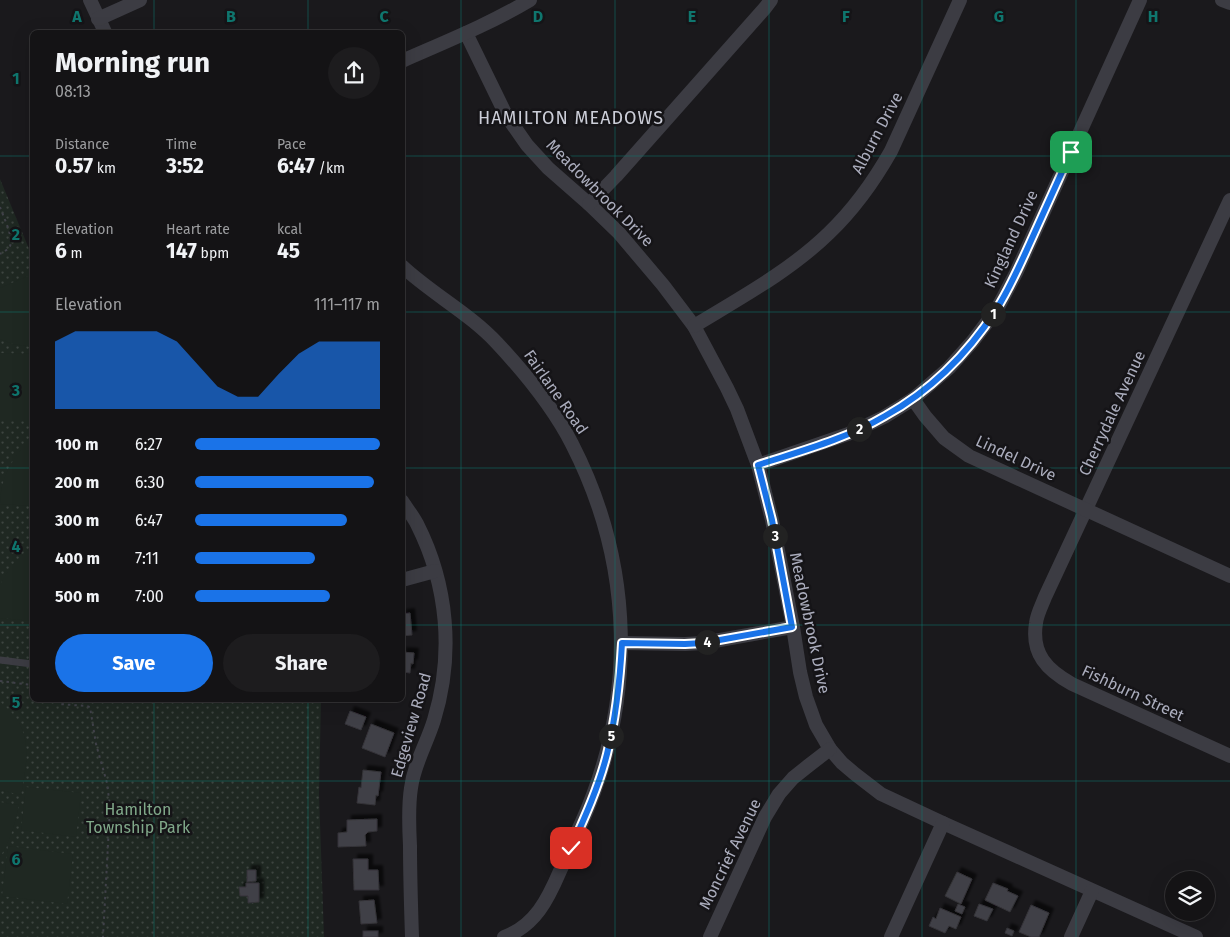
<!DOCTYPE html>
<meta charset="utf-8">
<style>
:root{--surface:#141315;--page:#1d1c1e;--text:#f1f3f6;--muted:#9d9ea0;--line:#333234;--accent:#1a73e8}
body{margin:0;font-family:"Fira Sans",sans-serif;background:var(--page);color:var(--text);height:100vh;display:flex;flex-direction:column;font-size:19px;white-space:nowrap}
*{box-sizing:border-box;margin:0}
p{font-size:16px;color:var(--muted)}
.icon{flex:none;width:28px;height:28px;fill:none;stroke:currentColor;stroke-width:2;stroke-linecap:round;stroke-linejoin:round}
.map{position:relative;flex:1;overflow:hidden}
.sheet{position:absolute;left:30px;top:30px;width:375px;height:672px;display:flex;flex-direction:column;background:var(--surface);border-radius:8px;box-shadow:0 5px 20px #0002,0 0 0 1px var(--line)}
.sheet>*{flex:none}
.tools{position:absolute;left:1165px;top:871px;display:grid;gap:10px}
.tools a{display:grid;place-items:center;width:50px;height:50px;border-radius:50%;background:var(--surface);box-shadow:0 5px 20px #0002,0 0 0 1px var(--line);font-size:25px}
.pin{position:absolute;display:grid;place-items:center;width:42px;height:42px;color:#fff;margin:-21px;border-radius:10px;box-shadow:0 2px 8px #0006}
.km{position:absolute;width:25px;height:25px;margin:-12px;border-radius:50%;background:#222;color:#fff;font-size:14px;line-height:25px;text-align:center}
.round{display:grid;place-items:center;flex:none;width:52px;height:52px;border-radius:26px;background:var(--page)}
.headline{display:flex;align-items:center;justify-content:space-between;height:85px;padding:0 25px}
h1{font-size:28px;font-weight:700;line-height:38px}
.figures{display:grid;grid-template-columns:repeat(3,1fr);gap:8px;height:85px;padding:5px 25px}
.figures div{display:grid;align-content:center}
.figures b{font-size:21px;font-weight:700}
.figures small{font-size:14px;font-weight:400}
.figures p{font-size:14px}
.chart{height:140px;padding:10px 25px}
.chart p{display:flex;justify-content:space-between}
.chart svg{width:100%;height:90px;margin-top:5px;fill:var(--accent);opacity:.7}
.action{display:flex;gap:10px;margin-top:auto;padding:10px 25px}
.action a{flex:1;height:58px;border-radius:30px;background:var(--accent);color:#fff;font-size:20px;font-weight:700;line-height:58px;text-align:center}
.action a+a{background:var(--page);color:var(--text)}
ul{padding:0 25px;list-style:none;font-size:16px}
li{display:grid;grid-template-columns:80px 60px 1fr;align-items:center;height:38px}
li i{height:12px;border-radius:6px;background:var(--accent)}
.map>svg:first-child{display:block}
.grass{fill:url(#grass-dots)}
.pitch{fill:#1f2822}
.building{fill:#414147;stroke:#343338;filter:url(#shadow)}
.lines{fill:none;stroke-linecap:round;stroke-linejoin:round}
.path{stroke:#404149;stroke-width:2;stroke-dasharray:2.5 4;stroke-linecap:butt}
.lane{stroke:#3c3c43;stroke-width:7}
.street{stroke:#3c3c43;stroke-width:14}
.route-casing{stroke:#fff;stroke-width:10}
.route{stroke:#1a73e8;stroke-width:6}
.grid{fill:none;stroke:#0f766e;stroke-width:1;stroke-opacity:0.55}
.labels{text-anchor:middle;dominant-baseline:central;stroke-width:5;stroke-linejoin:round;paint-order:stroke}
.street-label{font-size:16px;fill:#abadbd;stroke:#151417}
.park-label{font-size:16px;fill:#81a98a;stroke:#151417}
.neighbourhood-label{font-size:18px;letter-spacing:1px;fill:#ccced8;stroke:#151417}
.grid-label{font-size:16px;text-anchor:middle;font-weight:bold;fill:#0f766e;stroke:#151417;stroke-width:5;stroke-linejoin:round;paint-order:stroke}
</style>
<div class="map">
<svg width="1230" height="937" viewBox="0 0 1230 937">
<defs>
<pattern id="grass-dots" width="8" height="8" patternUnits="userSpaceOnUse" patternTransform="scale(1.25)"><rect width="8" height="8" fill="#1f2822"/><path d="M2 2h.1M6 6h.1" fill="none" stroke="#3d4440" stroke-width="1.8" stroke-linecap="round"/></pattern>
<filter id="shadow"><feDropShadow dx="4.5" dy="-4.5" stdDeviation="1" flood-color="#0009"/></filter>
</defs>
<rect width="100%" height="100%" fill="#1a191c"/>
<polygon class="grass" points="0,179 32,256 32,700 321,700 319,794 324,937 0,937"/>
<g class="pitch">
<polygon points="28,276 32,278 32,347 13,344 0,339 0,288"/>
<polygon points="0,353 32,354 32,420 0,420"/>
<path d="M32 438V506L0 504C0 478 13 456 32 438Z"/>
<path d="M32 548V621L0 618V585C7 570 19 557 32 548Z"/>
<path d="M0 702C34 728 28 757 21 795L0 790Z"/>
<polygon points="26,787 81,793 76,837 21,830"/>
<path d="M0 802 19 805C15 824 10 841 0 857Z"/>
<polygon points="8,846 73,854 67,904 2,896"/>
</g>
<g class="building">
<polygon points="410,613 412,635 402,636 402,614"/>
<polygon points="402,652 414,653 413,664 411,663 410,673 402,672"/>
<polygon points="350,711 366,717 361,730 345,724"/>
<polygon points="371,724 394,733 385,757 362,748"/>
<polygon points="363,770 381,772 378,796 376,795 375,805 357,803 359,787 361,788"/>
<polygon points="377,819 377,831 368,832 365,835 366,846 338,847 338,833 347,832 347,820"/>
<polygon points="353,859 368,859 368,870 378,870 379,890 354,890"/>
<polygon points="247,870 256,870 256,881 247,882"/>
<polygon points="957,872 972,879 961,904 945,896"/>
<polygon points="246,883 259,883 259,902 248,903 248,896 240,896 239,887 246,887"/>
<polygon points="993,883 1008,889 1007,891 1018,896 1010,912 985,900"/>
<polygon points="374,900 377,923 361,924 359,901"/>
<polygon points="958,904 965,907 962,914 955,911"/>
<polygon points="979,904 993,909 987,921 974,916"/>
<polygon points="1031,905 1049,913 1039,937 1031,937 1019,932"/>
<polygon points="940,908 961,917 956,929 949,926 945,933 929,926 933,917 936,919"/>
<polygon points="1007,928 1014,931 1012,936 1005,933"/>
<rect x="363" y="931" width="15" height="6"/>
</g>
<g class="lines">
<g class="path">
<path d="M0 207C3 216 14 238 10 246 8 250 3 252 0 254"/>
<polyline points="0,681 32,685"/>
<polyline points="58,700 59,704 86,706 90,707 96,744 107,783 110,807 103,937"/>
</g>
<polyline class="lane" points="0,660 32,664"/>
<g class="street">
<polyline points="90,0 105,32"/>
<polyline points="1222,0 1230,3"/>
<polyline points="98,19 140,0"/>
<polyline points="466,33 506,115 527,145 548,168 589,204 619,233 663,285 694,326 727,388 737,409 758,465 772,520 793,627 800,672 806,697 816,725 830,749 842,763 855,774 881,794 943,823 1196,937"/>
<path d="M402 61C445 42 490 24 530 0"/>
<path d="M1230 200 1045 597C1042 605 1037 614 1036 623 1031 654 1047 670 1072 684L1230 756"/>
<polyline points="589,204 616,176 765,8 771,0"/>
<path d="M402 266C432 294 469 313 497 343 525 373 553 407 572 444 634 565 637 700 581 824 574 839 567 855 560 871 548 899 535 926 504 937"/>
<path d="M694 326C740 298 790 271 829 233 854 209 874 181 891 151L960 0"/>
<polyline points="913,399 925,416 944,438 969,456 1230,576"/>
<polyline points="758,465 848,434 884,417 913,399 949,368 973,341 997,309 1016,273 1140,0"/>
<path d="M402 501C407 509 413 516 417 524 448 585 454 655 434 720 427 743 414 764 411 788 408 807 409 827 410 846 410 876 411 907 412 937"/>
<polyline points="402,580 435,571"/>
<polyline points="622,643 685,644 703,643 793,627"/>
<polyline points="710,937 765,817 779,794 793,778 808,766 830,749"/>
<polyline points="891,937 943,823"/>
<polyline points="1071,937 1092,891"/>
</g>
</g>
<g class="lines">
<defs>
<path id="route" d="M571 848C585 817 599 786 607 754 616 717 620 680 622 643L685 644 703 643 792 627 772 520 758 465C801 451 846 439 885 416 930 391 968 353 996 310 1009 290 1019 267 1029 245 1043 214 1057 183 1071 152"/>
</defs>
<use href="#route" class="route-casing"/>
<use href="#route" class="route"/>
</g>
<path class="grid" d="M154 0V32M308 0V32M461 0V937M615 0V937M769 0V937M922 0V937M1076 0V937M0 156H32M402 156H1230M0 312H32M402 312H1230M0 468H32M402 468H1230M0 625H32M402 625H1230M154 700V937M308 700V937M0 781H1230"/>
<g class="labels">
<g class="street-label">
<text transform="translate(877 133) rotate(-62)">Alburn Drive</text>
<text transform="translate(600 193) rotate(45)">Meadowbrook Drive</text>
<text transform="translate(1011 239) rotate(-65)">Kingland Drive</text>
<text transform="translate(556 392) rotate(55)">Fairlane Road</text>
<text transform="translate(1112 413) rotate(-65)">Cherrydale Avenue</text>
<text transform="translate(1016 458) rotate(25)">Lindel Drive</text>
<text transform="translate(810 623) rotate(78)">Meadowbrook Drive</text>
<text transform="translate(1133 693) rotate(25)">Fishburn Street</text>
<text transform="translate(411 725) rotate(-74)">Edgeview Road</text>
<text transform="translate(730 854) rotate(-64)">Moncrief Avenue</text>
</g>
<g class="park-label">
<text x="138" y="809">Hamilton<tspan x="138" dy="18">Township Park</tspan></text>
</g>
<g class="neighbourhood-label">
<text x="571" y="118">HAMILTON MEADOWS</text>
</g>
</g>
<g class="grid-label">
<text x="77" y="22">A</text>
<text x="231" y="22">B</text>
<text x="384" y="22">C</text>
<text x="538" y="22">D</text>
<text x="692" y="22">E</text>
<text x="846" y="22">F</text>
<text x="999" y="22">G</text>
<text x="1153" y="22">H</text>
<text x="16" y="84">1</text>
<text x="16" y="240">2</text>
<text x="16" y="396">3</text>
<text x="16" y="552">4</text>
<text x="16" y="708">5</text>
<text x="16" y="865">6</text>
</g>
</svg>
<div class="tools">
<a><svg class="icon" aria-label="layers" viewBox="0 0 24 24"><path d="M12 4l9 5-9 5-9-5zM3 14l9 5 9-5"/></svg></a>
</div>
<div class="pin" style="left:1071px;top:152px;background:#1e9e55"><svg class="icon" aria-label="arrive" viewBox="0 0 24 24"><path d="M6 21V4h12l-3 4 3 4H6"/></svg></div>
<div class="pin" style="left:571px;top:848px;background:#d93025"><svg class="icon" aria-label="check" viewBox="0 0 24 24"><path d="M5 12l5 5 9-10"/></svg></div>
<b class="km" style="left:993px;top:314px">1</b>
<b class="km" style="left:859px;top:429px">2</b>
<b class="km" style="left:775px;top:536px">3</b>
<b class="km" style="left:707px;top:642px">4</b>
<b class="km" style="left:611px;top:736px">5</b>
<section class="sheet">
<div class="headline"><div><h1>Morning run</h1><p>08:13</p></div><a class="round"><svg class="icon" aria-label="share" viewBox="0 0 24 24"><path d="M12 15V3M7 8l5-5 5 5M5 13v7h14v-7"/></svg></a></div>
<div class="figures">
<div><p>Distance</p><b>0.57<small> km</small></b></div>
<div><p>Time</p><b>3:52</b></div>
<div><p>Pace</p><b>6:47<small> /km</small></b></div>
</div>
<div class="figures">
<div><p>Elevation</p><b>6<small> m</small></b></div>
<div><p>Heart rate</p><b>147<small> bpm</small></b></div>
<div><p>kcal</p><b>45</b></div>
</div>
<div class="chart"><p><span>Elevation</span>111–117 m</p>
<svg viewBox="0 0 160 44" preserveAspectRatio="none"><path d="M0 44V11L10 6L20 6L30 6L40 6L50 6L60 11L70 22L80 33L90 38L100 38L110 27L120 17L130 11L140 11L150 11L160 11V44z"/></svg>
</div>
<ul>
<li><b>100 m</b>6:27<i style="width:100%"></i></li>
<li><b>200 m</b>6:30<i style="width:97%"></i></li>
<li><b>300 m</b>6:47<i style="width:82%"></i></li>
<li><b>400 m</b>7:11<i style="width:65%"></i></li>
<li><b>500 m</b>7:00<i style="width:73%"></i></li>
</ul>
<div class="action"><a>Save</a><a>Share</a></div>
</section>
</div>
